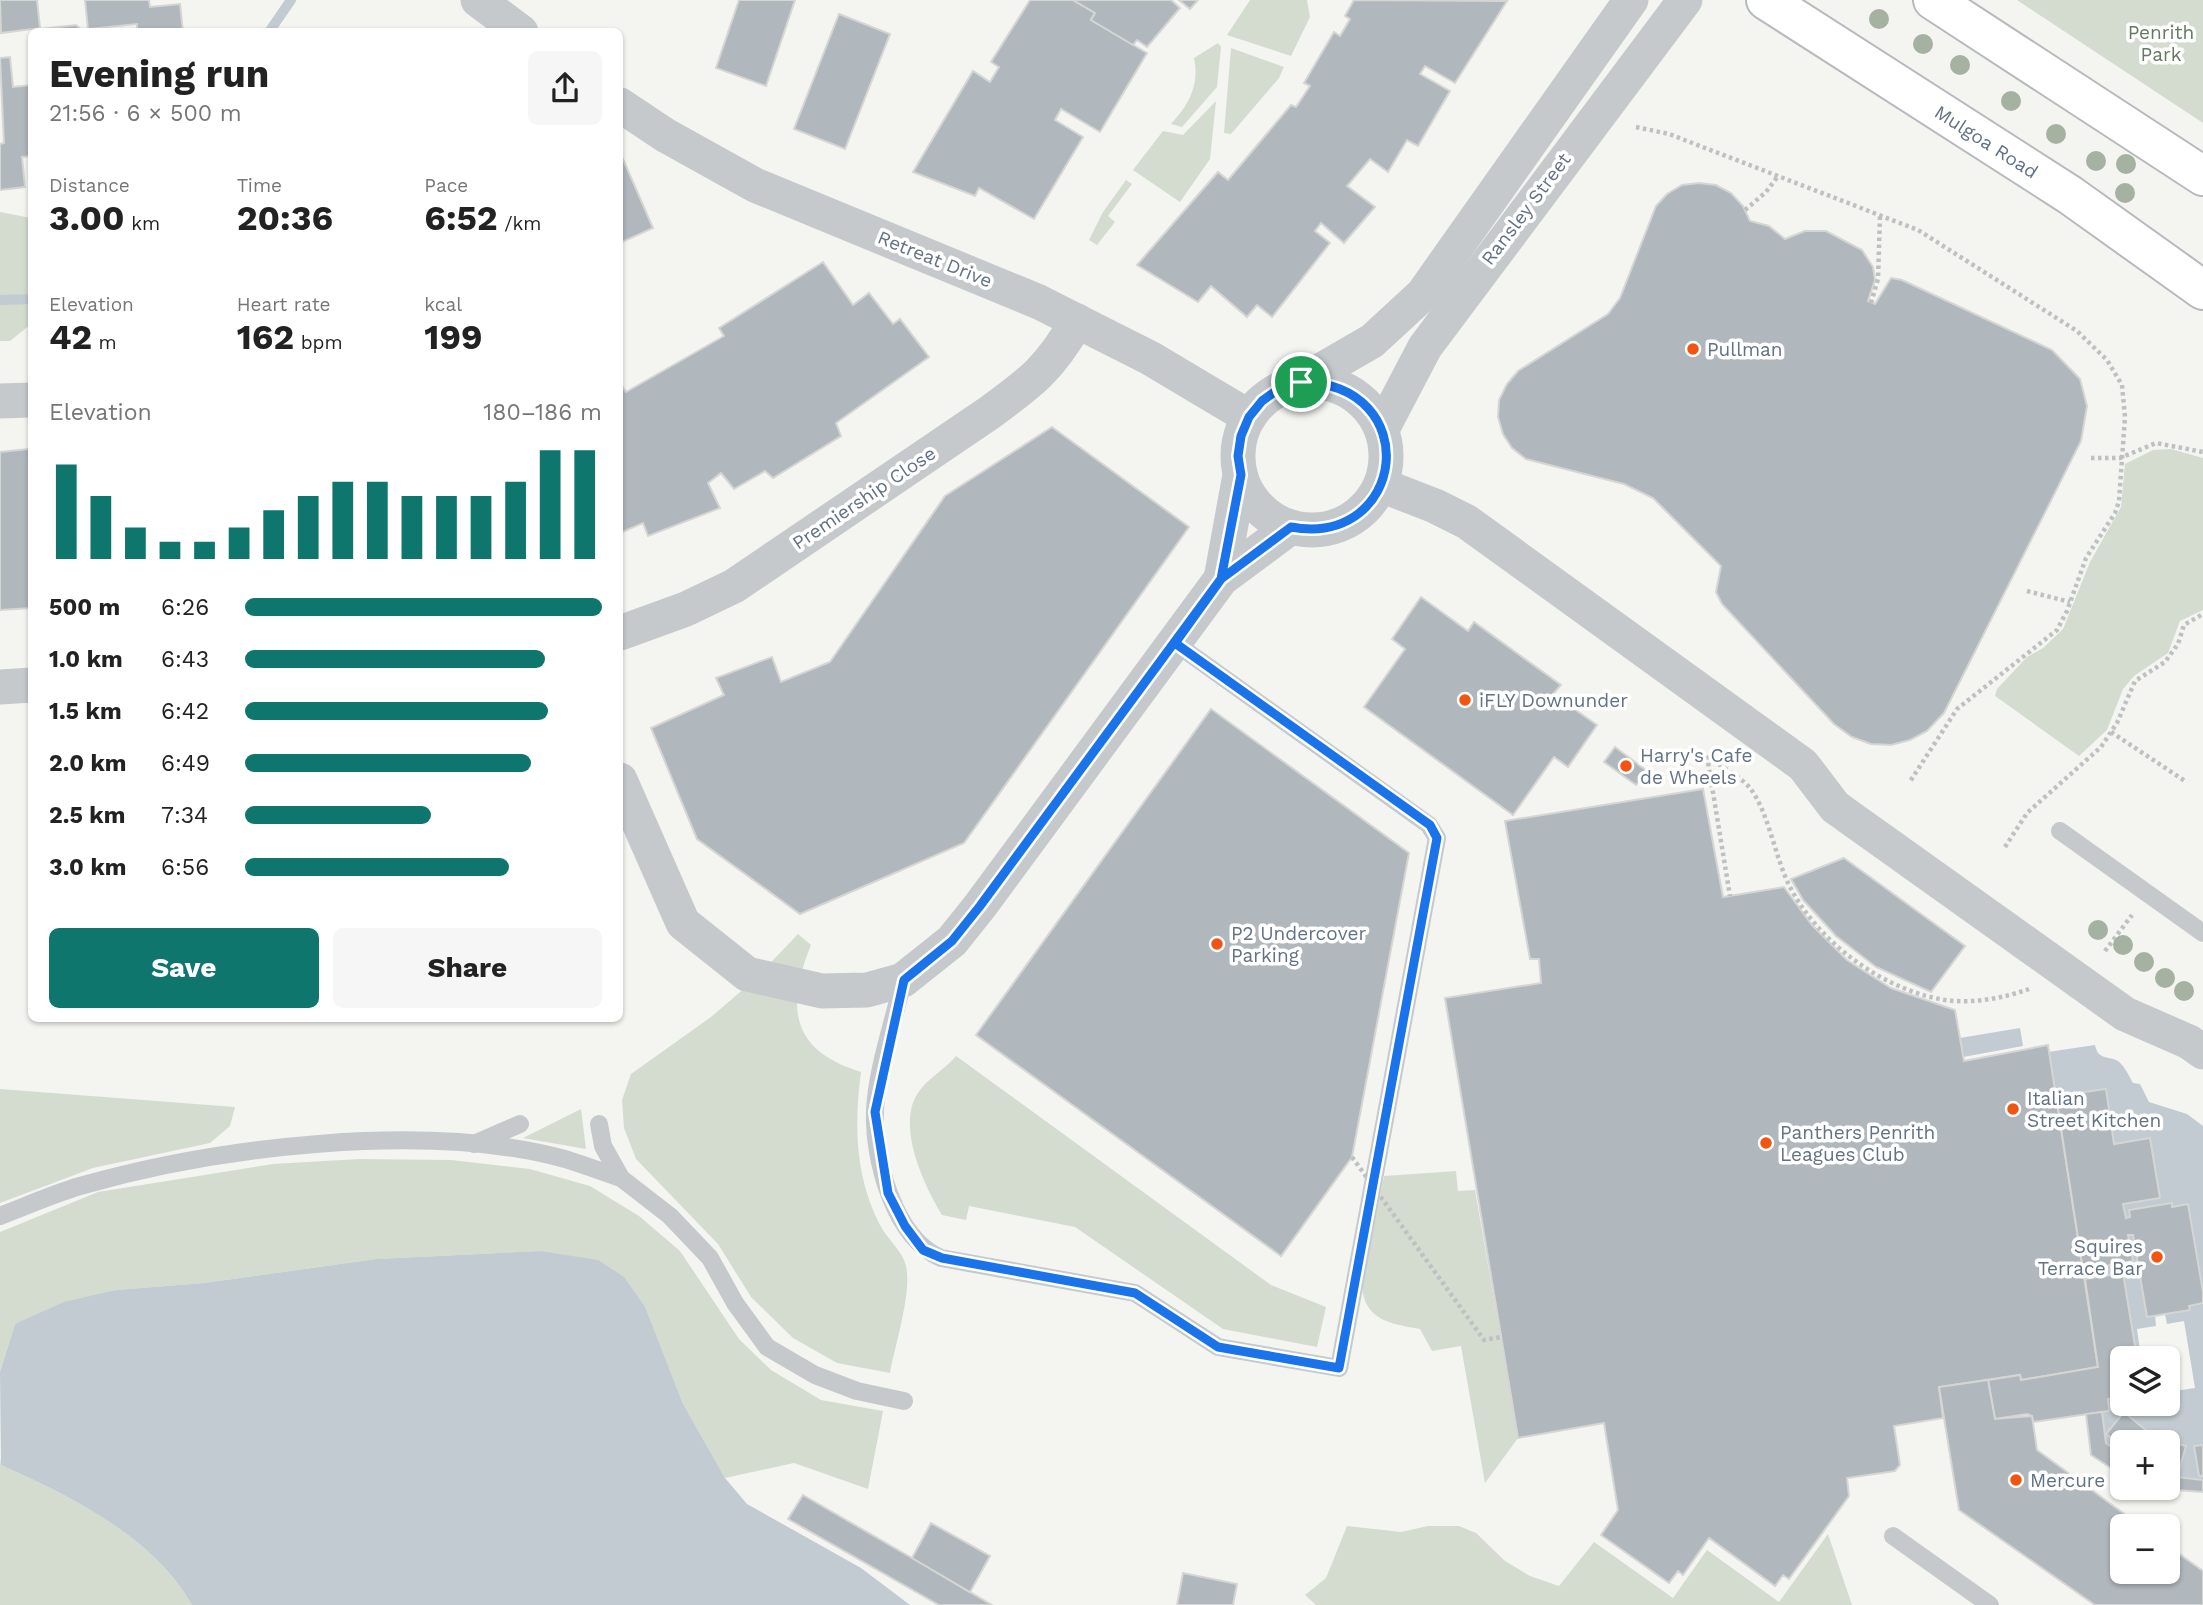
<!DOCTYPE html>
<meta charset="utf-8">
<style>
:root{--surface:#fff;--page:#f6f6f6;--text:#222;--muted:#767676;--accent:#0f766e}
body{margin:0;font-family:"Work Sans",sans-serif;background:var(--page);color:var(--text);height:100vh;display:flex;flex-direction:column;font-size:26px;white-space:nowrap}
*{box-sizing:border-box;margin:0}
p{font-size:23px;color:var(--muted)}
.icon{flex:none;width:38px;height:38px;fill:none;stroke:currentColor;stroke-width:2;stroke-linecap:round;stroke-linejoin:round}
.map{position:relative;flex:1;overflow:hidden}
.side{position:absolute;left:28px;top:28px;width:595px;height:994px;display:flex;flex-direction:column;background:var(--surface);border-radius:10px;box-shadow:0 2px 5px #0004}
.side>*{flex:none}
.fabs{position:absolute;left:2110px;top:1346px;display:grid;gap:14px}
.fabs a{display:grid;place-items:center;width:70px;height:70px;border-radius:10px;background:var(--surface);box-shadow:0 2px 5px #0004;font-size:35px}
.pin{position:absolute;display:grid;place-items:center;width:60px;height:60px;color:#fff;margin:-30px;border:4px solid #fff;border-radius:50%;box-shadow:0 2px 7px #0007}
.round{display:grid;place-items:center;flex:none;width:74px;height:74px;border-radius:10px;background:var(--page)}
.headline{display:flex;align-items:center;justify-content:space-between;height:119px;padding:0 21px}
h1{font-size:38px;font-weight:700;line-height:52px}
.figures{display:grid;grid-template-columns:repeat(3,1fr);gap:10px;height:119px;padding:7px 21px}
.figures div{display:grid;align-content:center}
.figures b{font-size:35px;font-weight:700}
.figures small{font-size:19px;font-weight:400}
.figures p{font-size:19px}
.chart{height:196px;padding:14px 21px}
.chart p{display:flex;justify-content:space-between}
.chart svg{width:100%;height:126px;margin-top:7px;stroke:var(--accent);stroke-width:6}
.button{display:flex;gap:14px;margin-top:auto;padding:14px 21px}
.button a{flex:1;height:80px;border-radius:10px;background:var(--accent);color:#fff;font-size:28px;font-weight:700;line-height:80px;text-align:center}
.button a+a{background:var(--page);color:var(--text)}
ul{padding:0 21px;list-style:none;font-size:23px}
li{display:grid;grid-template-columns:112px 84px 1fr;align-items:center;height:52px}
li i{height:18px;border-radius:9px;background:var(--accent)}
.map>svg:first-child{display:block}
.green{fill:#d4dcd0}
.water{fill:#c1cbd1}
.pier{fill:#f4f5f0}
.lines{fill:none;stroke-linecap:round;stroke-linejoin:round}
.stream{stroke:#c1cbd1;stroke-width:10}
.building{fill:#b0b7bd;stroke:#d5d6d3;stroke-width:2}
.primary-casing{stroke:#b6babe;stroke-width:42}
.path{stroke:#bfc0c2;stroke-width:4.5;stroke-dasharray:3.5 3.5;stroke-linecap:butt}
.service{stroke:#c6c9cc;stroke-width:18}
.minor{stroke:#c6c9cc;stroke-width:35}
.primary{stroke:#fff;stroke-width:38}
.path-bridge{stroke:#bfc0c2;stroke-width:4.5;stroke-dasharray:3.5 3.5;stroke-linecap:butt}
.tree{fill:#a5b1a1}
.route-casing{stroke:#fff;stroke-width:14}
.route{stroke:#1a73e8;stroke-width:9}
.poi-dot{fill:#f25512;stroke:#fff;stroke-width:2.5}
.labels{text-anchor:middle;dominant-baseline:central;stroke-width:7;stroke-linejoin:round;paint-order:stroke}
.park-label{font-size:19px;fill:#647a60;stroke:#fff}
.street-label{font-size:19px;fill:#617284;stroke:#fff}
.poi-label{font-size:19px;fill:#617284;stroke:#fff;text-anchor:start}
</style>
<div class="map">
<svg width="2203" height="1605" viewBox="0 0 2203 1605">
<rect width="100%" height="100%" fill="#f4f5f0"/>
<g class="green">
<polygon points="1250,0 1307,0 1310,17 1291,56 1227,35"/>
<polygon points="2017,0 2203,0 2203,123"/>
<path d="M1218 43 1221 47 1217 87 1182 127 1171 124C1188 106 1200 85 1194 58Z"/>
<polygon points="1231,48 1284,67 1279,78 1231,134 1224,133"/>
<polygon points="1216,101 1210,159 1180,202 1133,170 1163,131 1183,135"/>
<polygon points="1126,180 1132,184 1108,216 1115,222 1097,245 1089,240 1103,212"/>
<polygon points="0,212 31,218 31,324 10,341 0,341"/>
<polygon points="2171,449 2203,458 2203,610 2180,621 2168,653 2134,676 2123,689 2107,730 2079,756 1995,696 1997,689 2027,657 2043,648 2063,629 2090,562 2121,507 2125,464 2153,450"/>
<path d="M798 934 811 945C786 1007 790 1050 861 1072 854 1125 855 1177 880 1225 887 1239 903 1251 906 1266 912 1293 895 1345 890 1373L837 1363 793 1338 751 1297 718 1244 636 1159 624 1128 622 1100 631 1074 711 1017 754 980Z"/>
<path d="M956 1056 1271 1285 1326 1307 1317 1347 1223 1329 1075 1227 969 1206 966 1220 942 1215C924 1185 894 1123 920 1090 930 1077 945 1069 956 1056Z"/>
<polygon points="0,1089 235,1107 230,1126 210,1143 93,1168 0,1203"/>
<polygon points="581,1109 586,1149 523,1138"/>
<polygon points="360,1159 451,1160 530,1169 590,1186 639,1216 680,1251 739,1339 771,1370 821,1400 883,1411 868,1489 794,1463 725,1478 682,1402 541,1251 376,1259 204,1283 116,1290 15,1324 0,1372 0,1232 98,1192 273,1164"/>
<path d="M1456 1171 1458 1191 1475 1190 1518 1438 1485 1483 1461 1346 1432 1351 1420 1329C1392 1324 1365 1321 1362 1287L1384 1176Z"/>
<path d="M0 1458 1 1465C70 1496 153 1536 192 1605H0Z"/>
<polygon points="1347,1526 1401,1532 1428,1526 1459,1526 1476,1533 1505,1561 1530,1576 1559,1586 1594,1542 1673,1598 1707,1550 1779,1602 1828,1534 1852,1605 1316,1605 1305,1595 1326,1578"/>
</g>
<g class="water">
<polygon points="2020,1028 2023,1046 1963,1057 1960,1038"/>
<path d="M2095 1045C2098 1059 2105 1056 2116 1060 2124 1064 2129 1076 2133 1083L2140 1084 2149 1102 2187 1114 2203 1126V1292L2188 1204 2172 1207 2171 1203 2130 1210V1217L2126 1218 2123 1204 2160 1197 2150 1139 2114 1144 2106 1089 2056 1096 2048 1052Z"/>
<polygon points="2128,1235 2133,1235 2147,1317 2189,1310 2189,1306 2203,1303 2203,1480 2168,1476 2168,1442 2123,1442 2123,1454 2106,1443 2102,1412 2109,1410 2108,1399 2123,1397 2123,1404 2168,1404 2168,1358 2137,1358 2123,1273 2085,1279 2083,1270 2133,1261"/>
<path d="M540 1251 598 1260 624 1277 645 1307 682 1402 725 1478 747 1504 861 1568 910 1605H192C153 1536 70 1496 1 1465L0 1372 15 1324 64 1302 116 1290 204 1283 376 1259Z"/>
</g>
<polygon class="pier" points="2165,1314 2167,1324 2184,1321 2195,1388 2168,1392 2168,1358 2141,1358 2137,1329 2156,1326 2155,1316"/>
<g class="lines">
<g class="stream">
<polyline points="269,32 291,0"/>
<polyline points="0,300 32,299"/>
</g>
</g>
<g class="building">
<polygon points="0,0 37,0 40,28 1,33"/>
<polygon points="85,0 149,0 150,7 180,4 183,32 137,32 137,24 88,29"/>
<polygon points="739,0 795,0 766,86 716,68"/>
<polygon points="1030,0 1073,0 1095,13 1091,20 1147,53 1100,132 1061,109 1055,120 1083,137 1034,219 979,188 975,196 913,172 973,71 990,82 999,67 991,62"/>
<polygon points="1073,0 1171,0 1180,8 1147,47 1137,40 1133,45 1091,20 1095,13"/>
<polygon points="1179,0 1198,0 1190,9"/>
<polygon points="1354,0 1507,1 1455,83 1425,66 1420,74 1450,91 1418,146 1407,140 1388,172 1370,159 1347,186 1375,207 1344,243 1321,223 1315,231 1330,243 1272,317 1257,305 1247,317 1211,286 1198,302 1137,265 1218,172 1228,180 1291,105 1296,107 1310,86 1304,83 1334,32 1340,36 1350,19 1345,16"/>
<polygon points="839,14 890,34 845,149 794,129"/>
<polygon points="76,25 84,32 42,32 42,29"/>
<polygon points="10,57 13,87 32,85 32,156 22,157 25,187 0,190 0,144 4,143 0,58"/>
<polygon points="623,159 653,228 620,243 620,160"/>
<polygon points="1699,183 1716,185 1731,193 1743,206 1750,221 1769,226 1785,239 1805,231 1826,231 1862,250 1873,267 1875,280 1868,301 1875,304 1891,278 1902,280 2052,350 2080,379 2087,406 2081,441 1944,713 1927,731 1910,740 1891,745 1871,744 1852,737 1834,724 1722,604 1716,592 1721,566 1653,498 1624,484 1526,459 1512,448 1503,434 1498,417 1499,400 1507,384 1518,371 1608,314 1620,298 1656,206 1667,194 1682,185"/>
<polygon points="823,262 853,305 869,293 893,324 900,319 929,357 836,423 841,436 773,478 765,471 734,489 721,473 708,483 720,508 648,536 643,523 620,533 620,383 626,392 724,336 719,328"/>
<polygon points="1052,427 1189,527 964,843 800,914 697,839 651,728 724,695 716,678 772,657 781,682 830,662 945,496"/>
<polygon points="28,449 32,456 32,614 31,608 0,610 0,452"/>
<polygon points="1421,597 1468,631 1474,622 1561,685 1553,694 1597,725 1568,767 1554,757 1513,815 1364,707 1405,649 1392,639"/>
<polygon points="1211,709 1409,853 1352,1157 1281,1256 976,1035"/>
<polygon points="1615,747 1647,771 1636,785 1604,762"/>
<polygon points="1703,789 1723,897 1784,887 1812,925 1847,960 1891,988 1955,1010 1964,1061 2048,1045 2098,1367 2021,1380 2020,1375 1939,1387 1943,1418 1894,1426 1900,1465 1895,1471 1847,1478 1849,1496 1789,1579 1783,1575 1775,1586 1709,1538 1683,1575 1678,1571 1669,1583 1601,1535 1618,1510 1604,1423 1518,1438 1445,998 1541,983 1539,959 1530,959 1505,821"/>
<polygon points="1844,858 1965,946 1931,992 1876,967 1836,936 1803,900 1791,879"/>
<polygon points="2106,1089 2114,1144 2150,1138 2160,1198 2123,1204 2126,1218 2130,1217 2129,1210 2172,1203 2172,1207 2188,1204 2203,1292 2203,1303 2189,1306 2190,1310 2147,1317 2133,1235 2128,1235 2133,1261 2083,1270 2056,1096"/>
<polygon points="2123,1273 2137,1358 2123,1358 2123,1397 2108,1399 2109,1411 2033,1422 2032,1416 2027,1414 1995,1419 1988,1380 2020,1375 2021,1380 2098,1367 2085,1279"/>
<polygon points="1988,1380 1995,1419 2032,1416 2037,1450 2141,1526 2123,1526 2123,1572 2168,1572 2168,1546 2203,1571 2203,1605 2095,1605 1959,1510 1939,1387"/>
<polygon points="2102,1412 2106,1443 2110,1446 2114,1440 2106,1434 2124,1412 2148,1432 2140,1442 2123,1442 2123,1448 2120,1445 2117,1450 2123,1454 2123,1476 2091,1455 2086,1414"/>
<polygon points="2155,1438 2186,1446 2178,1474 2168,1472 2168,1442 2154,1442"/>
<polygon points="2203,1445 2203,1476 2199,1476 2194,1446"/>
<polygon points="2168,1476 2203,1480 2203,1492 2152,1488 2168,1488"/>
<polygon points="803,1495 912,1558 992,1605 939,1605 788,1519"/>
<polygon points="931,1523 990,1556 970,1592 912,1558"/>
<polygon points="1183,1573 1237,1584 1233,1605 1177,1605"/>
</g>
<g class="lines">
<defs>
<g id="primary">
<path id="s1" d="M1766 0 2070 195 2203 290"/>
<polyline points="1933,0 2203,176"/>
</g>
</defs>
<use href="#primary" class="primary-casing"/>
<g class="path">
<polyline points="1636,127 1669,134 1918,230 2077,331 2107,360 2122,385 2125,417 2119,501 2115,513 2086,558 2067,611 2057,630 1957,709 1909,783"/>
<polyline points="1745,210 1766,192 1778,176"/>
<polyline points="1871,303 1878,279 1880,215"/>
<polyline points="2091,458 2120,458 2156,443 2203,452"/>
<polyline points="2027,591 2070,602"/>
<polyline points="2111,732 2185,781"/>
<path d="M1707 756C1720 766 1740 776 1750 788 1769 813 1775 858 1790 887 1819 943 1883 990 1945 1000 1973 1004 2004 998 2029 989"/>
<polyline points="1707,756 1730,896"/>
<polyline points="2005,847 2027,813 2101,747 2117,723 2135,681 2165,662 2178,644 2184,625 2203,614"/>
<polyline points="2105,951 2132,915"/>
</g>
<g class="service">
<polyline points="2060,831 2203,933"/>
<path d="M903 980C894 1021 877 1069 875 1110 873 1159 894 1238 941 1258L1135 1293 1218 1347 1339 1368 1437 838 1429 825 1175 643"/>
<polyline points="599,1124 603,1146 621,1178 670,1216 710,1258 735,1303 767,1347 815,1375 857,1391 904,1401"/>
<polyline points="474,1144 520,1124"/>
<path d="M0 1216C26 1206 53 1194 80 1186 217 1147 426 1121 565 1159 584 1165 603 1172 621 1178"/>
<polyline points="1893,1536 1990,1605"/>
</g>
<g class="minor">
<polyline points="478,0 521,32"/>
<polyline points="620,105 665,135 755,185 1039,302 1150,358 1249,417"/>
<circle cx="1312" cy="456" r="74"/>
<polyline points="1301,382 1372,341 1423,294 1631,0"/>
<polyline points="0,401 32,400"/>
<polyline points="1382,429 1425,347 1685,0"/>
<polyline points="1381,485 1435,506 1467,522 1803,765 1835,807 2125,1014 2189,1042 2203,1052"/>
<polyline points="1221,579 1240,475"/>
<path d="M620 633 686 609 734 586 989 413C1032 382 1050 368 1077 321"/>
<polyline points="0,687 32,685"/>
<polyline points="620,780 683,923 747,974 822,991 867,990 903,980 952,941 980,906 1221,579 1291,527"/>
</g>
<use href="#primary" class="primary"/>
<polyline class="path-bridge" points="1352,1157 1484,1340 1501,1337"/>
</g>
<g class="tree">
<circle cx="1879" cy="19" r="10"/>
<circle cx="1923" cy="44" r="10"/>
<circle cx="1960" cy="65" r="10"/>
<circle cx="2011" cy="101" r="10"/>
<circle cx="2056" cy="134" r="10"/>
<circle cx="2096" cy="161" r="10"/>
<circle cx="2126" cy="164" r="10"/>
<circle cx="2125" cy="193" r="10"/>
<circle cx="2098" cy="930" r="10"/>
<circle cx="2123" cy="945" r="10"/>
<circle cx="2144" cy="962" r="10"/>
<circle cx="2165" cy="978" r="10"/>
<circle cx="2184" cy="991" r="10"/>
</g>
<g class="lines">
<defs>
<path id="route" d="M1301 382 1280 388 1262 401 1249 417 1241 436 1238 456 1241 475 1221 579 980 906 952 941 904 980 875 1112 888 1193 905 1226 923 1250 942 1258 1135 1293 1218 1347 1339 1368 1437 838 1430 825 1175 643 1221 579 1291 527C1406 548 1426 384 1301 382"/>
</defs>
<use href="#route" class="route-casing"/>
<use href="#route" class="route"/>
</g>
<g class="poi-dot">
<circle cx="1693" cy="349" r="7"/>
<circle cx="1465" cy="700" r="7"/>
<circle cx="1626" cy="766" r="7"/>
<circle cx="1217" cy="944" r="7"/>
<circle cx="2013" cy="1109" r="7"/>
<circle cx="1766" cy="1143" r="7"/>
<circle cx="2157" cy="1257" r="7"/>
<circle cx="2016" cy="1480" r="7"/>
</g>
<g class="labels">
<g class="park-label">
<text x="2161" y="32">Penrith<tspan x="2161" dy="22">Park</tspan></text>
</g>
<g class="street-label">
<text stroke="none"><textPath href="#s1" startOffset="262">Mulgoa Road</textPath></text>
<text transform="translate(1526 209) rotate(-53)">Ransley Street</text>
<text transform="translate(935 259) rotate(22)">Retreat Drive</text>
<text transform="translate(864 498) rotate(-34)">Premiership Close</text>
</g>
<g class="poi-label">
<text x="1707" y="349">Pullman</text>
<text x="1479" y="700">iFLY Downunder</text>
<text x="1640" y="755">Harry's Cafe<tspan x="1640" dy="22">de Wheels</tspan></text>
<text x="1231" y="933">P2 Undercover<tspan x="1231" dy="22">Parking</tspan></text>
<text x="2027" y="1098">Italian<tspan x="2027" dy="22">Street Kitchen</tspan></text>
<text x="1780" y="1132">Panthers Penrith<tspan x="1780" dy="22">Leagues Club</tspan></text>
<text x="2143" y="1246" text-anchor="end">Squires<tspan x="2143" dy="22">Terrace Bar</tspan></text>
<text x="2030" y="1480">Mercure</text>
</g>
</g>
</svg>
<div class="fabs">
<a><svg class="icon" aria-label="layers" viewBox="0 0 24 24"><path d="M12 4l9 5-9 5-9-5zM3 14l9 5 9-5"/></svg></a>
<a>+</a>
<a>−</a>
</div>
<div class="pin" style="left:1301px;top:382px;background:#1e9e55"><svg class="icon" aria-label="arrive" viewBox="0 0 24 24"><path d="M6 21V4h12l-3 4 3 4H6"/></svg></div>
<section class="side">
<div class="headline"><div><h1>Evening run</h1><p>21:56 · 6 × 500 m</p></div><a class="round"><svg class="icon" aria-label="share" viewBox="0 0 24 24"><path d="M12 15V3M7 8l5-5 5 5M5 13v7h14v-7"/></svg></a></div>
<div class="figures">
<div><p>Distance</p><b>3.00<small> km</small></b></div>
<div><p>Time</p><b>20:36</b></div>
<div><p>Pace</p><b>6:52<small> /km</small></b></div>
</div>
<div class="figures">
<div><p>Elevation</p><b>42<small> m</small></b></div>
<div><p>Heart rate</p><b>162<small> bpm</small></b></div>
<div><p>kcal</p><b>199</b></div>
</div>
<div class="chart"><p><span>Elevation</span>180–186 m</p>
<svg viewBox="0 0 160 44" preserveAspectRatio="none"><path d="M5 44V11M15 44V22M25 44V33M35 44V38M45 44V38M55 44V33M65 44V27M75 44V22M85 44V17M95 44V17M105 44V22M115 44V22M125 44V22M135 44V17M145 44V6M155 44V6"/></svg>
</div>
<ul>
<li><b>500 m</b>6:26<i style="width:100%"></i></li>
<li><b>1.0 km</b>6:43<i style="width:84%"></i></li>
<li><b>1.5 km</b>6:42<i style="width:85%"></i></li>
<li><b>2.0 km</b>6:49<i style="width:80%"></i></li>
<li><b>2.5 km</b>7:34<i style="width:52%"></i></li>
<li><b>3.0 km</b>6:56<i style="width:74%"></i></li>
</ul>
<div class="button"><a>Save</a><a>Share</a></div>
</section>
</div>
